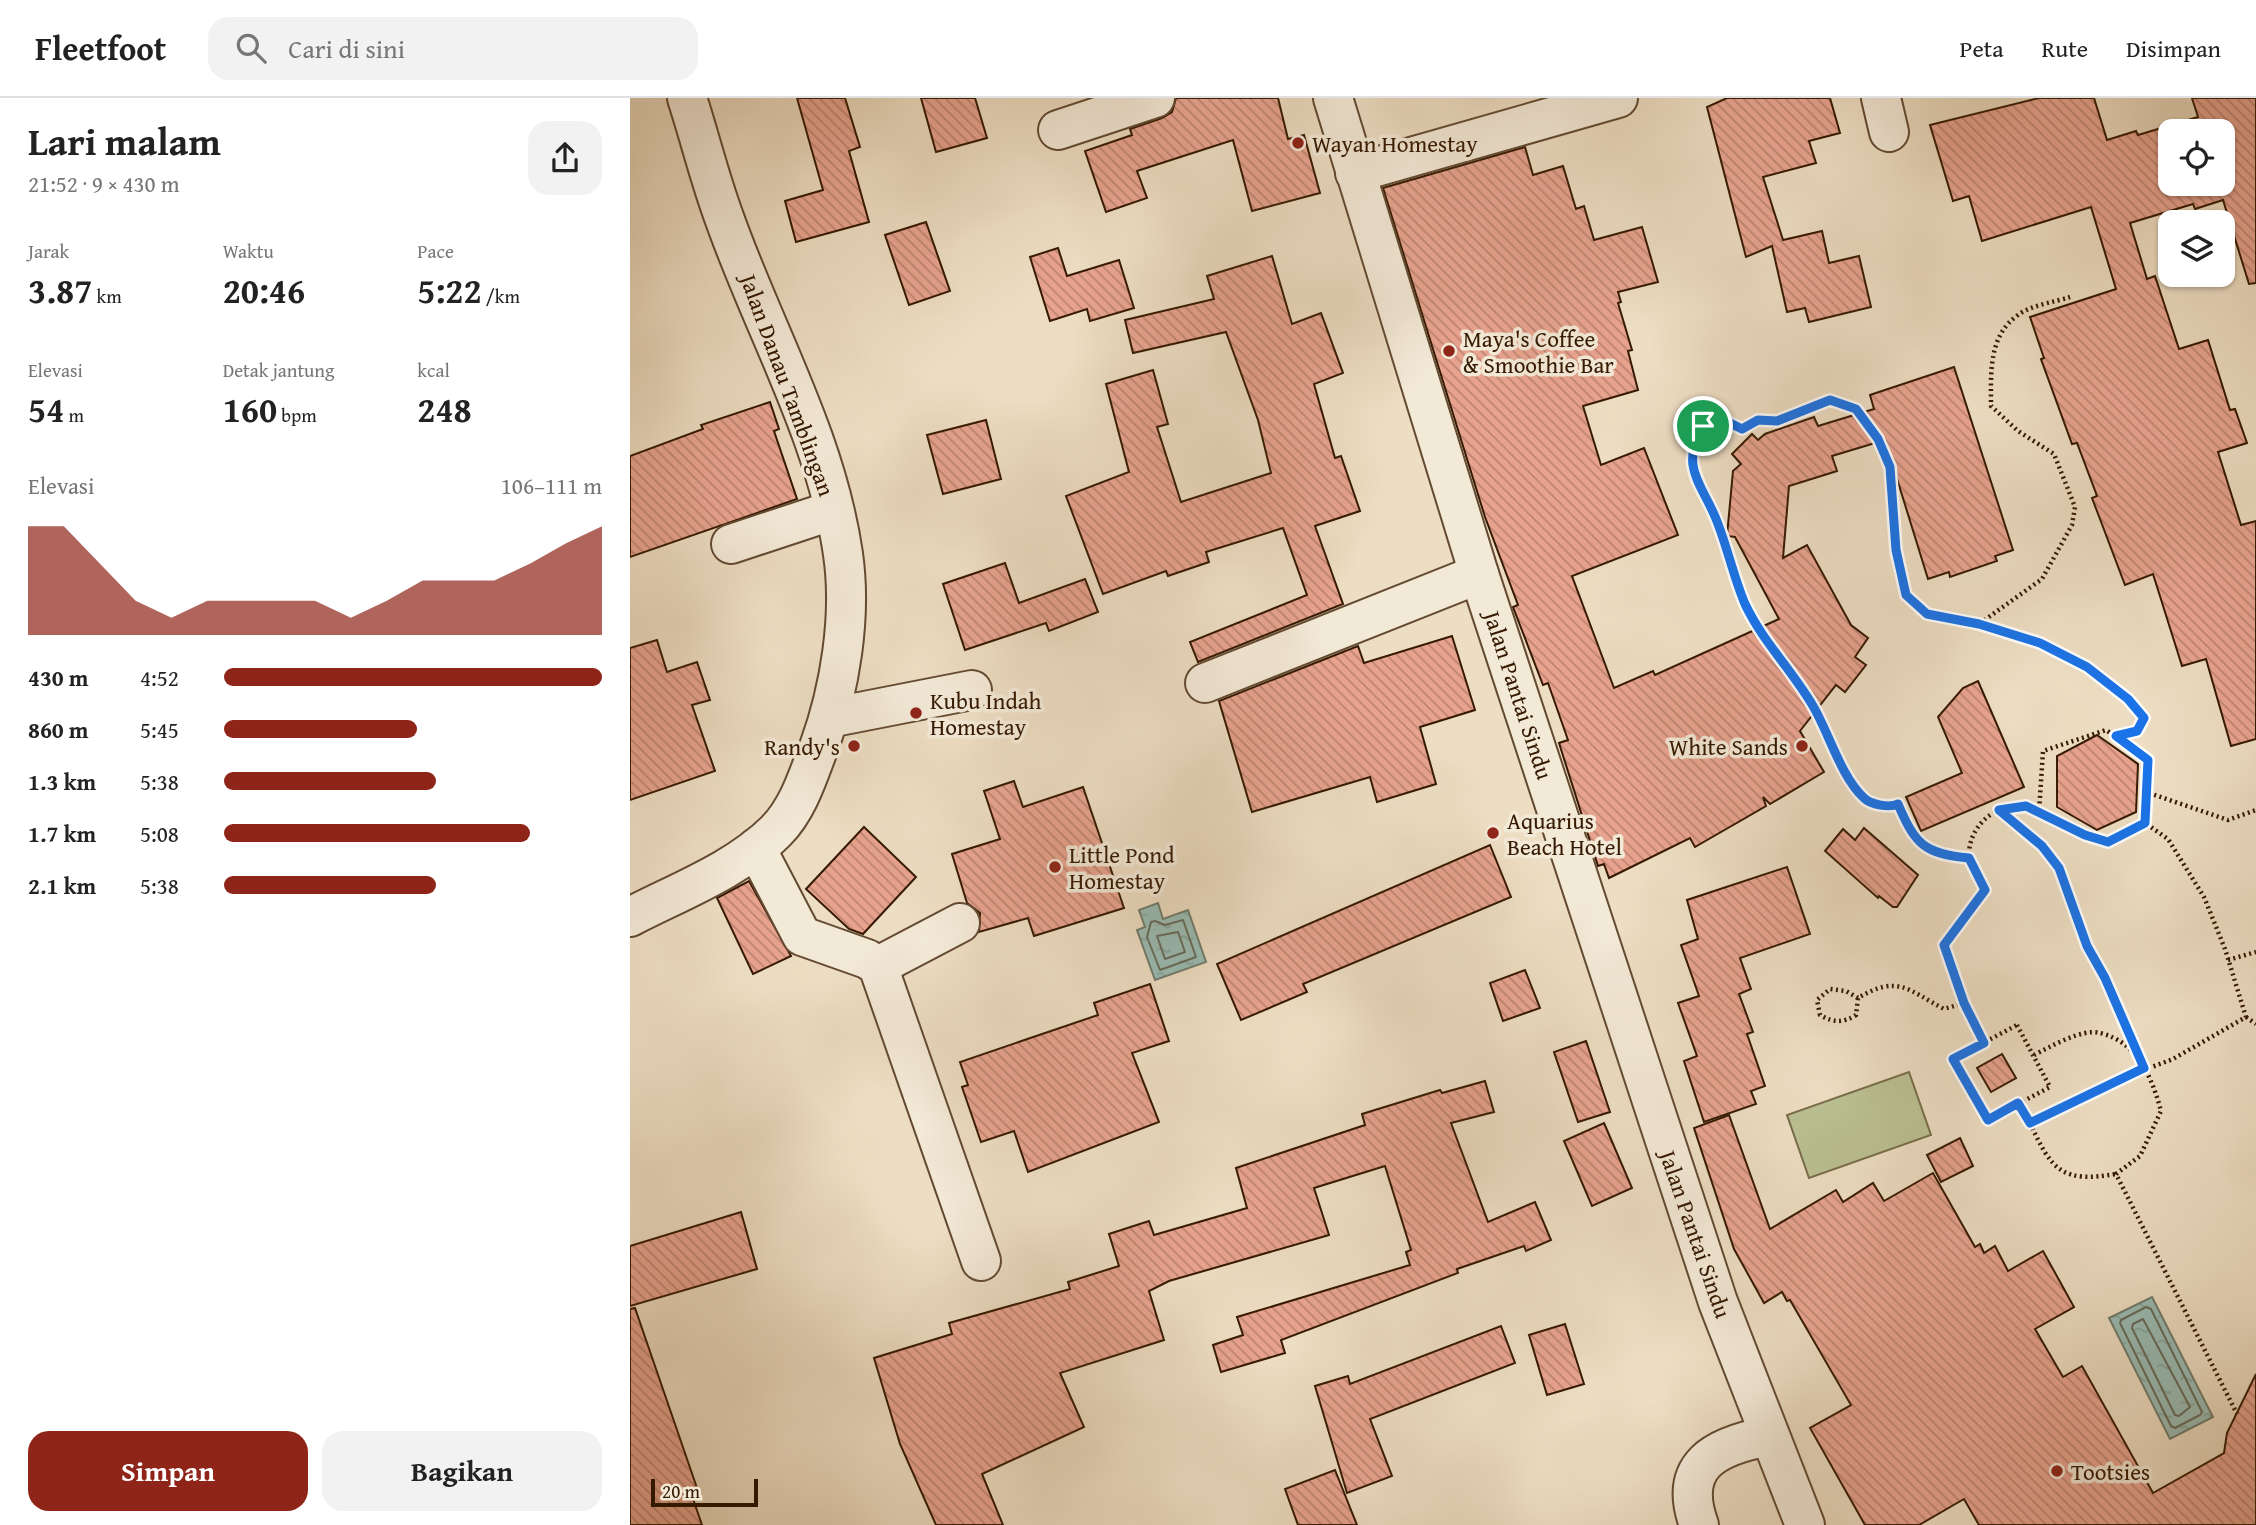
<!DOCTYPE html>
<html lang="id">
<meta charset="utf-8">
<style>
:root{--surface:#fff;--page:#f2f2f2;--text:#222;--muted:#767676;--line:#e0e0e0;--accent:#8f2418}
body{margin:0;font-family:"Gentium Book Plus",serif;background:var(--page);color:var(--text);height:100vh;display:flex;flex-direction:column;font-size:26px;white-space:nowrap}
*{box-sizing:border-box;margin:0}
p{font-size:23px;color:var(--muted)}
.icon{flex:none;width:38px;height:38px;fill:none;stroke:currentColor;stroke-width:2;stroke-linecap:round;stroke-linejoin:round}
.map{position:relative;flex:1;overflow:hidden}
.side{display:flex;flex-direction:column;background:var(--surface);width:630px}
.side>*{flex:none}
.fabs{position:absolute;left:1528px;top:21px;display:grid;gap:14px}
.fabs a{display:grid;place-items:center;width:77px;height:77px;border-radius:14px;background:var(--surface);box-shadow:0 2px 5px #0004;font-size:35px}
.scale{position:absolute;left:21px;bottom:18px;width:107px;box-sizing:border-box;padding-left:7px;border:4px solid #351901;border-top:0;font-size:19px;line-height:24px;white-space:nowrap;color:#351901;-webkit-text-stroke:5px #f3e9d7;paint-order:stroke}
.pin{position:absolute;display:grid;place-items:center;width:60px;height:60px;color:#fff;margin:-30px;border:4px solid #fff;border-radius:50%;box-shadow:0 2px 7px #0007}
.round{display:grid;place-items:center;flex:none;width:74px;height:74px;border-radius:21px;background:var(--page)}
.overview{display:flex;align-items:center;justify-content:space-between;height:119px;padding:0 28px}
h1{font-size:38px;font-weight:700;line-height:52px}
.figures{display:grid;grid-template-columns:repeat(3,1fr);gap:10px;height:119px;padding:7px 28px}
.figures div{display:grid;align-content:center}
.figures b{font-size:35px;font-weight:700}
.figures small{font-size:19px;font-weight:400}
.figures p{font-size:19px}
.chart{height:196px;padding:14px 28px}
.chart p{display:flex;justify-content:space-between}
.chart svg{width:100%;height:126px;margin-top:7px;fill:var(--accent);opacity:.7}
.cta{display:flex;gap:14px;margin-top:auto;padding:14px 28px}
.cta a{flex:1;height:80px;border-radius:21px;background:var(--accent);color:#fff;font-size:28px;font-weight:700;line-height:80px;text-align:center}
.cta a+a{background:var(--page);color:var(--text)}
ul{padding:0 28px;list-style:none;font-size:23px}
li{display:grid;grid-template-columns:112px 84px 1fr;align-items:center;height:52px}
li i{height:18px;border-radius:9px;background:var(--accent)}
header{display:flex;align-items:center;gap:42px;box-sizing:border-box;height:98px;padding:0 35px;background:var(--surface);border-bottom:2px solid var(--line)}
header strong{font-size:33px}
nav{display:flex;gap:38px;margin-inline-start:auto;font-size:24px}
.search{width:490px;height:63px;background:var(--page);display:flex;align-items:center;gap:18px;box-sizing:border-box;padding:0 24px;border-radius:21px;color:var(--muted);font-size:26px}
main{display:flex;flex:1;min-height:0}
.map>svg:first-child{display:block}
.pitch{fill:#bac092;stroke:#786c4a;stroke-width:2}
.water{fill:url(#water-ripples);stroke:#717b6c;stroke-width:2}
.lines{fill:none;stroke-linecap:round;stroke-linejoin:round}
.shore{stroke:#676a5a;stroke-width:2}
.building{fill:url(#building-back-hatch);stroke:#351901;stroke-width:2;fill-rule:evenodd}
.minor-casing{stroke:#634a31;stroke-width:42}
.path{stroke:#351901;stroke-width:4.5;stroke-dasharray:2 3.5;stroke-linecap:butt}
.minor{stroke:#f3e9d7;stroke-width:38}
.route-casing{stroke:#fff;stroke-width:14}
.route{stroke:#1a73e8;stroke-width:9}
.poi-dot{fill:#8f2418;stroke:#f3e9d7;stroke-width:2.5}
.labels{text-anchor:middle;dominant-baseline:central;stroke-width:7;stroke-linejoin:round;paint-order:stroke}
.poi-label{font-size:23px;fill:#351901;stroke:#f3e9d7;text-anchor:start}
.street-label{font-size:23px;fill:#351901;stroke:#f3e9d7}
</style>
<header>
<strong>Fleetfoot</strong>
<div class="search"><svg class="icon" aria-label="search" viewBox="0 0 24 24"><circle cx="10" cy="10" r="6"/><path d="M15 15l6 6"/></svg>Cari di sini</div>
<nav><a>Peta</a><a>Rute</a><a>Disimpan</a></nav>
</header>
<main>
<section class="side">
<div class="overview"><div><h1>Lari malam</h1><p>21:52 · 9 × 430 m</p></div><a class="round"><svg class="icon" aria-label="share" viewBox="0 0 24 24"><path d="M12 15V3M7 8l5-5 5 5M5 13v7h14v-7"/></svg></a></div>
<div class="figures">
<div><p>Jarak</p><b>3.87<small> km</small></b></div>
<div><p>Waktu</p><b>20:46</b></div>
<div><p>Pace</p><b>5:22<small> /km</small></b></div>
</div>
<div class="figures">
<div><p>Elevasi</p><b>54<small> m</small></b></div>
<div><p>Detak jantung</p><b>160<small> bpm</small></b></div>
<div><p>kcal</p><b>248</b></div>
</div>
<div class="chart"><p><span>Elevasi</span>106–111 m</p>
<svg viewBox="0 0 160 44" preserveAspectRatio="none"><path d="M0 44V6L10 6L20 19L30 32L40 38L50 32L60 32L70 32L80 32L90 38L100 32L110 25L120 25L130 25L140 19L150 12L160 6V44z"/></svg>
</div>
<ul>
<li><b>430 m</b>4:52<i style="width:100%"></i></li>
<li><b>860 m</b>5:45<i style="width:51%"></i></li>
<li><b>1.3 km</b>5:38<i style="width:56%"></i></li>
<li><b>1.7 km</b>5:08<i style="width:81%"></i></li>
<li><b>2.1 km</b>5:38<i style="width:56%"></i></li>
</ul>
<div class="cta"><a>Simpan</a><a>Bagikan</a></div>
</section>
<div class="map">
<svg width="1626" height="1427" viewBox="0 0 1626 1427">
<defs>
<pattern id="water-ripples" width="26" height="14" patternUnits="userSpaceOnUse" patternTransform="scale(1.75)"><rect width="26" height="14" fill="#99bcb4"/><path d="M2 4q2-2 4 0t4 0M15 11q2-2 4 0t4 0" fill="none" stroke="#84a199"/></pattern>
<pattern id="building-back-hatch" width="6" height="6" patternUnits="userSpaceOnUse" patternTransform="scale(1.75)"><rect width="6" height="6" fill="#e8a38f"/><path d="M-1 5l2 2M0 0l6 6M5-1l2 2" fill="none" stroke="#bd8472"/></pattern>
</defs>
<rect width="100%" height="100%" fill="#edddc2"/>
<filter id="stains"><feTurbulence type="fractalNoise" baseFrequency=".00286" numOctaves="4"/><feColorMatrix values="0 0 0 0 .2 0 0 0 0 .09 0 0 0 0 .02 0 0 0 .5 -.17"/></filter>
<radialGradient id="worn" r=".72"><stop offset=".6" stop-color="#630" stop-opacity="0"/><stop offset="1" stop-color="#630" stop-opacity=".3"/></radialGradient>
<polygon class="pitch" points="1279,974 1301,1037 1179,1080 1157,1017"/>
<g class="water">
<polygon points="528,805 533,821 558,812 576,864 525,882 507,832 515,829 509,812"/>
<polygon points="1522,1199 1583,1319 1540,1341 1479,1220"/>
</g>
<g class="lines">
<g class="shore">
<polygon points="553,822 566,859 530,872 517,839 521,824 525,823 535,827"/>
<polygon points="548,834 555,854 535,861 527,838"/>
<polygon points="1516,1209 1521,1211 1572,1314 1570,1317 1545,1330 1541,1328 1490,1225 1491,1222"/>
<polygon points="1513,1221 1560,1309 1549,1318 1545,1317 1502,1230 1503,1226"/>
</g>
</g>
<g class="building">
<polygon points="167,0 215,0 230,49 219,53 239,124 166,144 155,103 193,92"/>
<polygon points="291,0 345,0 357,40 306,54"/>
<polygon points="546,0 648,0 658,41 674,37 690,95 622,113 603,42 507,73 517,100 476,114 455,53 502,37 500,31 532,20 542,14"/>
<polygon points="1097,0 1200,0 1210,35 1179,43 1186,65 1133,79 1153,142 1192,133 1199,165 1229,158 1241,209 1179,224 1175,210 1157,214 1142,148 1116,159 1077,9"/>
<path d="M1409 0H1464L1477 42 1506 33 1508 37 1568 19 1562 0H1626V185L1619 186 1593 102 1565 111 1563 106 1500 125 1517 181 1525 178 1549 251 1578 242 1600 312 1605 311 1617 345 1588 354 1611 427 1626 423V641L1601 648 1576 561 1552 568 1523 476 1495 487 1462 400 1467 398 1447 345 1442 346 1411 261 1414 260 1400 219 1486 191 1461 109 1352 143 1339 98 1323 103 1300 27ZM1540 33H1592V86H1540Z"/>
<polygon points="895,49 903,77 933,68 946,111 954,108 964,142 1012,129 1028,184 988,194 991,204 988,205 1002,252 998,253 1008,292 953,308 971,367 1014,350 1048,437 942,478 984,590 1023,573 1025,577 1149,521 1105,439 1097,438 1103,373 1111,366 1102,356 1122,336 1128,342 1135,336 1184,319 1188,328 1244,311 1240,297 1324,269 1383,452 1365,458 1367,463 1320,479 1319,474 1298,481 1255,342 1202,358 1207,373 1159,388 1153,460 1177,447 1221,527 1238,540 1225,559 1236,567 1215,594 1206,587 1170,633 1194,674 1140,706 1133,699 1136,708 1065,749 1060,740 979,780 974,766 968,768 929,645 938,642 918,585 913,587 883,509 888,507 855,419 753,90"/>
<polygon points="296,124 320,193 279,207 255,137"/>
<polygon points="428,150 437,178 489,162 504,210 460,223 457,211 420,223 400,159"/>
<polygon points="642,158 662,226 691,215 713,275 684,286 705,360 711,358 730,413 685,428 713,506 568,564 560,544 677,497 653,430 576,454 579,464 538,478 536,473 473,496 436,398 499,374 476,286 523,272 538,326 527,329 551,404 641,375 628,322 596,234 503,255 495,222 584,201 577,178"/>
<polygon points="140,304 149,331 144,333 167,401 0,459 0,358 73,331 71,327"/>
<polygon points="356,322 371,381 313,396 297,337"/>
<polygon points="375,465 389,505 455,481 468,514 419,533 416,525 335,552 313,486"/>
<polygon points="822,538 845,612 790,629 806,686 747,704 740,679 622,714 589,603 728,548 734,565"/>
<polygon points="27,542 37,574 67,564 80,602 62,607 85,673 0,702 0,550"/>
<polygon points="1348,583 1394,689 1291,733 1276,699 1332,675 1308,619 1333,590"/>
<polygon points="1467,637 1508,666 1506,714 1467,732 1427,709 1427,658"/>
<polygon points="384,683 393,709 453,689 494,810 404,838 398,820 349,834 350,815 337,805 322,756 370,741 354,693"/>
<polygon points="234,729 286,779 233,836 219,831 176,791"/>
<polygon points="1234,730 1288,777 1267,809 1263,809 1249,798 1248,800 1195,753 1213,731 1225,742"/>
<polygon points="860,747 881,799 673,886 677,894 611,922 587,866"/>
<polygon points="1157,769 1180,836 1110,860 1121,891 1109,896 1123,934 1117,936 1135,988 1121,993 1126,1006 1074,1024 1054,963 1067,958 1048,905 1069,898 1051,847 1068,841 1057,802"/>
<polygon points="119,783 161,858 123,876 87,800"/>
<polygon points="895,872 910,910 873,923 860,885"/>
<polygon points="520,886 539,943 502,955 529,1024 398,1074 384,1033 351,1044 332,989 338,987 330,964 468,917 464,905"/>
<polygon points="956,943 980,1014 948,1024 924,954"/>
<polygon points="1372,956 1386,980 1361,994 1347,970"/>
<polygon points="855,983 864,1014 821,1025 858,1124 905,1104 921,1142 896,1153 894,1148 827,1171 828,1175 651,1242 655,1255 591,1274 583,1247 613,1237 607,1219 780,1167 776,1154 781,1152 755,1068 684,1090 699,1137 539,1183 519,1193 534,1242 430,1275 454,1329 352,1376 373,1427 306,1427 270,1346 244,1260 322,1236 319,1225 440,1191 438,1184 489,1168 479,1136 519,1123 524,1137 617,1110 606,1070 735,1027 732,1016 810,992 812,995"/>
<polygon points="1099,1017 1140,1131 1206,1092 1213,1104 1243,1085 1254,1103 1303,1075 1345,1149 1350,1146 1354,1155 1365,1148 1378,1173 1413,1153 1444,1209 1405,1231 1433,1279 1452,1268 1523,1395 1594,1355 1597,1335 1626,1276 1626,1427 1349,1427 1334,1401 1289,1427 1235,1427 1180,1330 1221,1307 1160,1202 1157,1203 1152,1194 1134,1205 1104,1151 1064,1030"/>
<polygon points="974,1025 1002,1090 962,1108 934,1043"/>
<polygon points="1330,1040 1343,1068 1311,1084 1297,1057"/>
<polygon points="111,1114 127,1171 0,1208 0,1148"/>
<polygon points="5,1210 67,1390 60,1392 72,1427 0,1427 0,1211"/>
<polygon points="935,1226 954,1286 917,1297 899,1237"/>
<polygon points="871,1228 885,1265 740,1321 762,1378 717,1395 685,1288 718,1278 720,1286"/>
<polygon points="705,1372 727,1427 668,1427 655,1391"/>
</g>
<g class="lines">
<defs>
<g id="minor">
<polyline points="703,0 849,476 1088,1204 1175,1427"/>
<polyline points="1251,0 1259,34"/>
<polyline points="428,32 525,0"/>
<polyline points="725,75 988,0"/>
<polyline points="101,446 204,412"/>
<polyline points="575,585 849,476"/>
<polyline points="199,620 342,592"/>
<polyline points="126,750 172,838 237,861 248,868 351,1163"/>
<path d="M0 819C48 794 107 772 146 733 168 711 178 678 189 649 210 591 222 518 213 456 196 338 134 232 95 122 80 82 70 40 57 0"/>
<polyline points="248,868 330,825"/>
<path d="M1069 1427C1047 1367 1085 1348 1139 1338"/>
</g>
</defs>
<use href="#minor" class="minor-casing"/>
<g class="path">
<path d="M1440 199C1425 204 1401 207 1388 217 1358 238 1361 275 1361 308L1388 333 1424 356 1445 409 1442 427 1412 481 1349 526C1412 545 1471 568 1514 620L1507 633 1486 638"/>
<polyline points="1519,695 1598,722 1626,712"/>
<polyline points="1370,713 1412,748 1429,770 1457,848 1509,956"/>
<path d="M1339 759C1294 756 1285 746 1268 706 1260 710 1241 707 1234 700 1211 678 1199 635 1183 608 1162 572 1133 544 1115 506 1104 480 1098 452 1088 425 1073 386 1047 372 1073 328L1094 322 1112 331 1127 322 1147 323 1200 302 1226 311 1248 341 1260 369 1266 452 1276 497 1297 516 1349 526"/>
<polyline points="1598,862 1626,854"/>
<path d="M1228 900 1216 893 1200 891 1187 902 1190 917C1204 925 1213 925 1226 917L1228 900C1268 876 1278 892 1314 911L1334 905"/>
<polyline points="1616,919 1626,926"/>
<polygon points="1387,927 1420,989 1358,1022 1323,961"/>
<path d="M1354 945 1334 905 1314 847 1355 792C1350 782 1339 768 1339 757 1339 727 1367 703 1398 709 1422 714 1450 736 1478 744L1515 725"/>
<path d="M1404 957C1420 949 1452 930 1470 935 1508 944 1522 980 1531 1013L1510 1058 1486 1076 1607 1316"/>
<polyline points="1388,1005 1400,1025 1464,991 1543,961 1616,919 1595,851 1574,799 1538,741 1515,725 1519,662 1476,632 1413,653 1409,714"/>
<path d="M1400 1025C1422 1073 1432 1085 1486 1076"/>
</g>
<use href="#minor" class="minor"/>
</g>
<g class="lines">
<defs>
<path id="route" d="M1200 302 1226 311 1248 341 1260 369 1266 452 1276 497 1297 516 1349 526 1410 545 1457 569 1498 601 1514 620 1507 633 1486 638 1518 662 1515 725 1478 744 1455 737 1396 708 1369 712 1412 748 1429 770 1457 848 1475 880 1514 970 1400 1025 1388 1005 1358 1022 1323 961 1354 945 1334 905 1314 847 1355 792 1339 760C1294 756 1285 746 1268 706 1260 710 1241 707 1234 700 1211 679 1199 635 1183 608 1162 572 1133 544 1115 506 1104 480 1098 452 1088 426 1074 387 1048 371 1073 328L1094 322 1112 331 1128 322 1147 323Z"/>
</defs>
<use href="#route" class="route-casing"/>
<use href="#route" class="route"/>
</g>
<g class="poi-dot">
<circle cx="668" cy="45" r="7"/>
<circle cx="819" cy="253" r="7"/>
<circle cx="286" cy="615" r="7"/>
<circle cx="224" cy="648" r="7"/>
<circle cx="1172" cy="648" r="7"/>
<circle cx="863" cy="735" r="7"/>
<circle cx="425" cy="769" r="7"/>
<circle cx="1427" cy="1373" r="7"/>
</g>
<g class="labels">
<g class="poi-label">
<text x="682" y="45">Wayan Homestay</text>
<text x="833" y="240">Maya's Coffee<tspan x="833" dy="26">&amp; Smoothie Bar</tspan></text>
<text x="300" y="602">Kubu Indah<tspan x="300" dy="26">Homestay</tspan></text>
<text x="210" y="648" text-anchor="end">Randy's</text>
<text x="1158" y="648" text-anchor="end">White Sands</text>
<text x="877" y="722">Aquarius<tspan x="877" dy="26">Beach Hotel</tspan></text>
<text x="439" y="756">Little Pond<tspan x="439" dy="26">Homestay</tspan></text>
<text x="1441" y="1373">Tootsies</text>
</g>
<g class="street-label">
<text transform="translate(158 287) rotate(70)">Jalan Danau Tamblingan</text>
<text transform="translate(889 597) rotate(72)">Jalan Pantai Sindu</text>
<text transform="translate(1066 1136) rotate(71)">Jalan Pantai Sindu</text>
</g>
</g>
<rect width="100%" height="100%" filter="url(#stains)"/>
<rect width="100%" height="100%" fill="url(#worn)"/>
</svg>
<div class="fabs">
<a><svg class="icon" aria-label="locate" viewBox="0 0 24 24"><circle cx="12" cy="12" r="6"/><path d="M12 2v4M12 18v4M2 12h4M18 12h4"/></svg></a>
<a><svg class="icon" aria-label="layers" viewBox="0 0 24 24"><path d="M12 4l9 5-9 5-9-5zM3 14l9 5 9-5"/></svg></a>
</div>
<div class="scale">20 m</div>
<div class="pin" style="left:1073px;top:328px;background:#1e9e55"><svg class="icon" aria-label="arrive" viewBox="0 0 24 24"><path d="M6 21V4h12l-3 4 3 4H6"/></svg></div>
</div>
</main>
